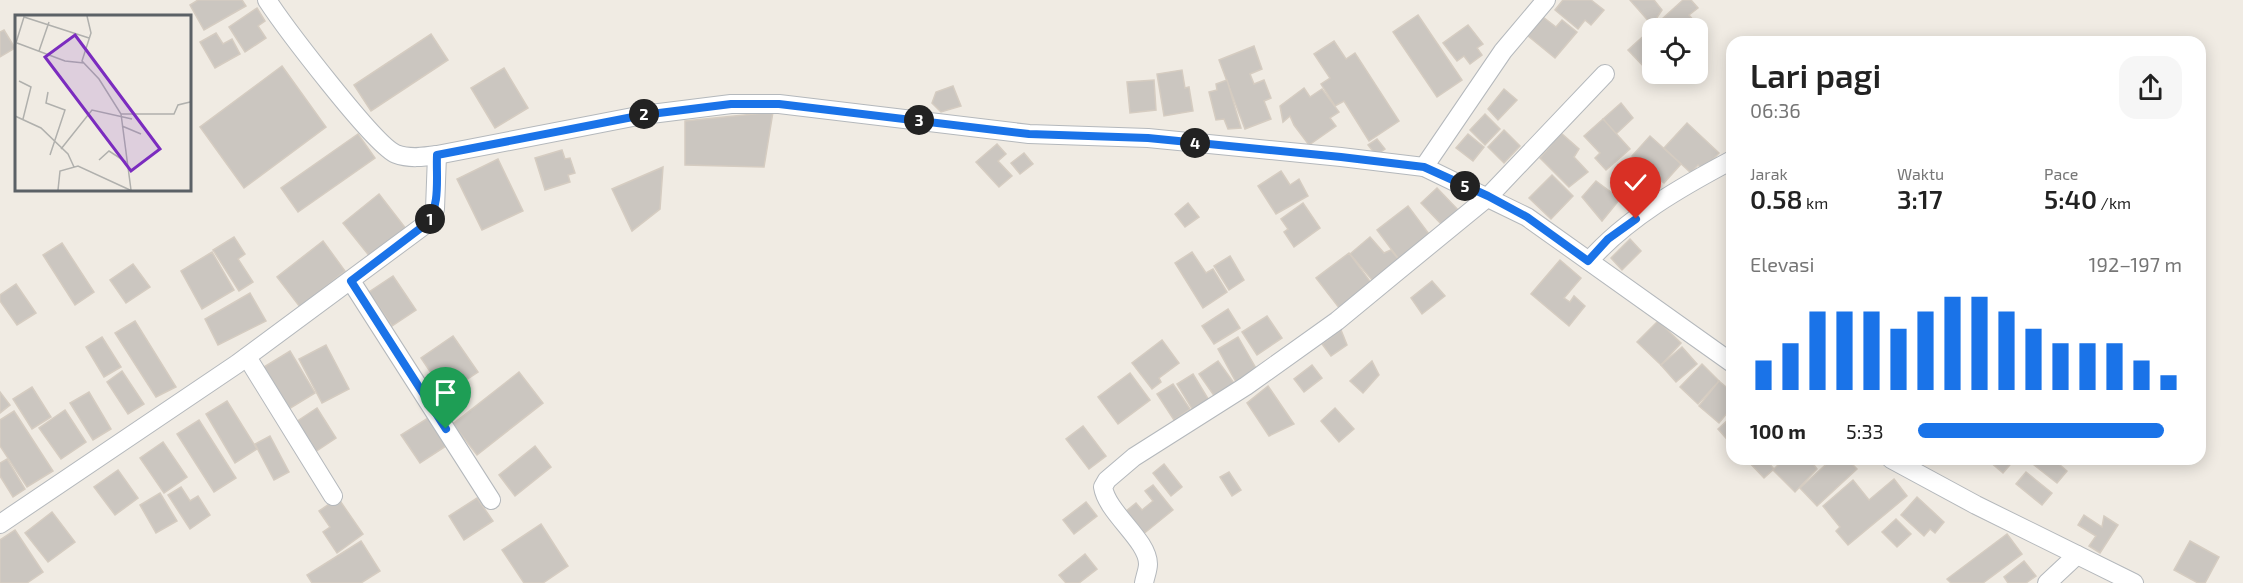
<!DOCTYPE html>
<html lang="id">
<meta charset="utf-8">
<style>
:root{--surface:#fff;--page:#f6f6f6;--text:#222;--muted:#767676;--accent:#1a73e8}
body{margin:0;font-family:"Exo 2",sans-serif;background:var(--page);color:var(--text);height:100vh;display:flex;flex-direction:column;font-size:22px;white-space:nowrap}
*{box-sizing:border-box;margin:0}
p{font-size:20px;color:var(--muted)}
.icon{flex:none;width:33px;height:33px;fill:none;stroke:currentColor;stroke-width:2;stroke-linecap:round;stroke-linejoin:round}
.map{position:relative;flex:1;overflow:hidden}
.drawer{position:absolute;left:1726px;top:36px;width:480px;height:429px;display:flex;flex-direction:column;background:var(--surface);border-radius:18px;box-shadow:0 3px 15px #0003}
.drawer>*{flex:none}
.fabs{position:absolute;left:1642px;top:18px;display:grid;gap:12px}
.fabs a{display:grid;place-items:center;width:66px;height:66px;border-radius:12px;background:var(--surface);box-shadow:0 3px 15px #0003;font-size:30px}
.pin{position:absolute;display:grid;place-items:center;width:51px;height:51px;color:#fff;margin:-62px -26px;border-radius:50% 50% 50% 0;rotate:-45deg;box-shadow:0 0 6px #0007}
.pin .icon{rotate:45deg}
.km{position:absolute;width:30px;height:30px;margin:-15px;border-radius:50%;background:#222;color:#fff;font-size:16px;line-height:30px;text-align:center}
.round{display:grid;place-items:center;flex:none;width:63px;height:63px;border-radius:18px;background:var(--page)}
.head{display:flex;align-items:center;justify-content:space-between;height:102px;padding:0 24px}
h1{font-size:33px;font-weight:600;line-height:45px}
.figures{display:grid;grid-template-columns:repeat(3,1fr);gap:9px;height:102px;padding:6px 24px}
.figures div{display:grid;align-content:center}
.figures b{font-size:26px;font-weight:600}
.figures small{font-size:16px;font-weight:400}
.figures p{font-size:16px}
.chart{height:168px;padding:12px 24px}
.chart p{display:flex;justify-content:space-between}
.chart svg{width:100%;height:108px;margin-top:6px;stroke:var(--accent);stroke-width:6}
ul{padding:0 24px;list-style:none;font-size:20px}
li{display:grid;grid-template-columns:96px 72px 1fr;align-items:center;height:45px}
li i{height:15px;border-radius:8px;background:var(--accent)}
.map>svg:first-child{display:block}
.building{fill:#cbc6c0;stroke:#d5ccc1;stroke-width:1.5}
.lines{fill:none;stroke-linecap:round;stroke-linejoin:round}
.street-casing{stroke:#b4b8bc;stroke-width:20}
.street{stroke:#fff;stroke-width:18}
.route-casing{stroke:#fff;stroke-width:12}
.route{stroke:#1a73e8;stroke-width:8}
.inset-road{fill:none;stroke:#b0b0ad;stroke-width:1.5}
.view{fill:#7b2cbf;fill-opacity:0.15;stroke:#7b2cbf;stroke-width:3}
.inset-edge{fill:none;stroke:#5b6166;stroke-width:3}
</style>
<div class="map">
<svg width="2243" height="583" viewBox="0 0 2243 583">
<rect width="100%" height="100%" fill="#f0ebe3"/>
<g class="building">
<polygon points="198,0 242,0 246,6 204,30 190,5"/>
<polygon points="1563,0 1591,0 1604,10 1591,25 1585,20 1578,29 1555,10"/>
<polygon points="1630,0 1654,0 1662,10 1652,25"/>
<polygon points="1683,0 1691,0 1698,8 1689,15 1699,27 1697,28 1670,28 1662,19"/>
<polygon points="257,8 265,21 258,26 266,38 245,52 229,27"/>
<polygon points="1418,15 1462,80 1437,97 1393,32"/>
<polygon points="1543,17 1556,27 1562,20 1577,32 1555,58 1528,36"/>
<polygon points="1658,23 1665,28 1653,28 1653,65 1647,70 1628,50"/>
<polygon points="1468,25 1483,44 1477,48 1482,55 1470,64 1464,56 1457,61 1443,43"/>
<polygon points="4,30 15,48 0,57 0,32"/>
<polygon points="216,33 223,44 232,39 240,54 215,68 200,42"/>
<polygon points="431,34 448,60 371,111 354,85"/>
<polygon points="1334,41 1346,59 1355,53 1399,121 1369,141 1344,101 1335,106 1321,84 1330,78 1314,54"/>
<polygon points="1254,46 1262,69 1250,74 1254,84 1264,80 1271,98 1264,101 1271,119 1245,129 1219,60"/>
<polygon points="282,66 326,127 244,188 200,127"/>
<polygon points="504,68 528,108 495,128 471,88"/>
<polygon points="1182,70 1185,88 1189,87 1193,111 1164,116 1157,74"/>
<polygon points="1154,80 1156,110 1130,113 1127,82"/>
<polygon points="1227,80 1241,128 1228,129 1224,119 1216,120 1209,92 1217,90 1216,84"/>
<polygon points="953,86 961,106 941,112 932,103 936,92"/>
<polygon points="1304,88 1310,97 1322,89 1339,112 1330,118 1336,126 1309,145 1294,125 1290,116 1283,122 1280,106"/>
<polygon points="1504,89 1517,100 1498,120 1488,109"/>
<polygon points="1621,103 1633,118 1616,134 1603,119"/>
<polygon points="773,112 764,167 685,165 685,121"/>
<polygon points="1485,114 1500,129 1485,145 1470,130"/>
<polygon points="1603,119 1630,149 1606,170 1595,158 1600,153 1584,136"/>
<polygon points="1687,123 1719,153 1703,170 1698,165 1691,173 1664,148"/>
<polygon points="1504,130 1520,146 1504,163 1488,147"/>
<polygon points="1561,133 1579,149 1574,157 1588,172 1569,187 1540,158"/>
<polygon points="358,134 375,158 298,212 281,188"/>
<polygon points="1468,134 1484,147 1473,161 1456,148"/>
<polygon points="1650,136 1681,164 1664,183 1660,180 1656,184 1641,171 1632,156"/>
<polygon points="1377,139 1385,149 1376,155 1368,145"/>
<polygon points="997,144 1006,154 998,161 1012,176 999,187 976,162"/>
<polygon points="562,150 565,159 570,158 575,173 568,175 570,182 545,190 535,158"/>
<polygon points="1024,153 1033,164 1020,174 1011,163"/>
<polygon points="498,159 523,211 482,230 457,179"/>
<polygon points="663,167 660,209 632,231 612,189"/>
<polygon points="1281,171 1290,185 1299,179 1308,196 1276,214 1258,186"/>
<polygon points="1552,175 1573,196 1551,219 1529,198"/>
<polygon points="1596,181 1620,199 1602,221 1582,197"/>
<polygon points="1437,188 1460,212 1444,227 1421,203"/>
<polygon points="379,194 407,230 371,258 343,223"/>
<polygon points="1188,203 1199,217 1185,227 1175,214"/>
<polygon points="1303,203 1320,228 1294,247 1284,232 1288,229 1281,219"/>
<polygon points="1408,206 1432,238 1401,262 1377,230"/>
<polygon points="234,237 245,254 238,259 253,282 239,291 213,250"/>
<polygon points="1370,237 1384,253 1391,250 1399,260 1373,281 1350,254"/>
<polygon points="1630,239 1641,251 1622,270 1611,258"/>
<polygon points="323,241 345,271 300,307 277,277"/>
<polygon points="62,243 94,292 75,305 43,255"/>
<polygon points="212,252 234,290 202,309 181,271"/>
<polygon points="1192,252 1206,273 1213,269 1227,292 1203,308 1175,263"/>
<polygon points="1349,253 1372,284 1340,309 1316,278"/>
<polygon points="1230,256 1244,280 1229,290 1214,266"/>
<polygon points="1560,260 1581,278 1564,298 1570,302 1574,296 1585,306 1569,326 1531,294"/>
<polygon points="133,264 150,287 126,303 110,280"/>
<polygon points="393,276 416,310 392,326 369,292"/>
<polygon points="1432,281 1445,296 1422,314 1411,298"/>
<polygon points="16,284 36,313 17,325 0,301 0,295"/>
<polygon points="250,293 266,321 218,345 205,319"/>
<polygon points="1228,309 1240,328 1214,344 1202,326"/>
<polygon points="1267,316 1282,338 1257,355 1242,332"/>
<polygon points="135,321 176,387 156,397 115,333"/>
<polygon points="1658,321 1681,343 1661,365 1637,342"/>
<polygon points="1341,330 1347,345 1331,356 1322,344"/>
<polygon points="453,336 478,372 445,394 421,358"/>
<polygon points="102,337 121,367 104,377 86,347"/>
<polygon points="1238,337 1257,370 1236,382 1218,349"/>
<polygon points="1162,340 1179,363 1159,378 1161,382 1152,389 1132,363"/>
<polygon points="326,345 349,389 322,403 299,359"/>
<polygon points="1682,347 1697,364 1676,382 1661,365"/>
<polygon points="290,351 315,393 284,412 259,370"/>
<polygon points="1218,361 1234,383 1215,397 1199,374"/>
<polygon points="1372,361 1379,375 1363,393 1350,381"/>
<polygon points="1702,364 1719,381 1698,404 1680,387"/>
<polygon points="1312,365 1322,378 1304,392 1294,379"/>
<polygon points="122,371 144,404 128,414 107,382"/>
<polygon points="519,372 543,403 477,455 453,424"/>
<polygon points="1130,373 1150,400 1118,424 1098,397"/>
<polygon points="1193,374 1210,402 1194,412 1177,384"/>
<polygon points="1719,381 1732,392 1732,407 1719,423 1699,406"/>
<polygon points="1173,384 1190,409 1174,420 1157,394"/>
<polygon points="1268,386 1294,424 1269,436 1247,403"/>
<polygon points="32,387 51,417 32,429 13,399"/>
<polygon points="0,392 10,405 0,413"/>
<polygon points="89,392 111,429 93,440 70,403"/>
<polygon points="227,401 257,449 235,463 206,414"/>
<polygon points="317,408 336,438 312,454 293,424"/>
<polygon points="1335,408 1354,429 1339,442 1321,421"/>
<polygon points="65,410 86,442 61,459 39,428"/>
<polygon points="14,411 53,471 27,487 0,446 0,420"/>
<polygon points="428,418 446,446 420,463 401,435"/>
<polygon points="1730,418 1732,421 1732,445 1718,429"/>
<polygon points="199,420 236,478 214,492 177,434"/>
<polygon points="1083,426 1106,456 1089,469 1066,439"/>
<polygon points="270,436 289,472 274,480 255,444"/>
<polygon points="163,442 187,477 164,493 140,458"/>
<polygon points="535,446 551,467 515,496 499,475"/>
<polygon points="7,459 25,489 13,497 0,476 0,463"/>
<polygon points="1746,459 1765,459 1774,469 1764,478"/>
<polygon points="1784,459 1790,462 1793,459 1820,459 1814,465 1817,469 1795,492 1773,470"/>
<polygon points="1832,459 1847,459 1857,469 1817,506 1800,488"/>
<polygon points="1990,459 2015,459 2003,473 1989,461"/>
<polygon points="2039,459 2053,459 2067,471 2057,483 2034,465"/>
<polygon points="1164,464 1182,487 1171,496 1153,473"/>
<polygon points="118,470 138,498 115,515 94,487"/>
<polygon points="1229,472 1241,490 1232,496 1220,477"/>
<polygon points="2026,472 2052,493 2042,505 2016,484"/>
<polygon points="1894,479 1907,496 1848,545 1836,531 1840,527 1823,506 1853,480 1869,500"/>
<polygon points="1153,485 1173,510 1142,535 1125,512 1136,503 1142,510 1153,501 1145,491"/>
<polygon points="181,487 190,501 198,496 210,515 190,529 168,495"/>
<polygon points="160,493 177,521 156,533 140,505"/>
<polygon points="1917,497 1944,522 1935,533 1930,529 1924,536 1901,515"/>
<polygon points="338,498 363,534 337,553 323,532 330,527 319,511"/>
<polygon points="477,498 493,521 464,540 449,516"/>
<polygon points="1086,502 1097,516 1074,534 1063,520"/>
<polygon points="52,512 75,542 48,562 25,533"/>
<polygon points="2084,515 2102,527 2104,516 2118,525 2100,553 2089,546 2096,536 2078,525"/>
<polygon points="1896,519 1911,534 1897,547 1882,532"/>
<polygon points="541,524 568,566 543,583 524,583 502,550"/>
<polygon points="15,530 43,572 27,583 0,583 0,540"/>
<polygon points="2007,534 2022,554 1983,583 1951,583 1947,579"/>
<polygon points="361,541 380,571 361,583 312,583 307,575"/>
<polygon points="2190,541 2219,557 2205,583 2198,583 2174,570"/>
<polygon points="1085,554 1097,569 1079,583 1066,583 1059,575"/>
<polygon points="2024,561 2036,576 2026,583 2008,583 2004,577"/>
</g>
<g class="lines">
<defs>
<g id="street">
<path d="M267 0C284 26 374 145 396 154 409 159 424 157 437 155L643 115 731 104H779L1029 134 1148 138 1341 157 1424 167 1527 217 1732 363"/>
<polyline points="1424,167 1503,51 1546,0"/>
<path d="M1589 261C1627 218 1681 187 1732 160"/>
<polyline points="351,281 491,500"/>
<polyline points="247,357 333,496"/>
<polyline points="1891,459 1976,505 2134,583"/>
<polyline points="0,524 237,364 426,224 435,209 437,155"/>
<path d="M1144 583C1145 577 1148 570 1148 564 1148 540 1107 513 1103 487L1107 480 1134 457 1246 386 1337 321 1394 274 1488 197 1605 74"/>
<polyline points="2047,583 2077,555"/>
</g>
</defs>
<use href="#street" class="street-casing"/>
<use href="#street" class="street"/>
</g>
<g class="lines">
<defs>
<path id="route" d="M446 429 351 281 426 224C441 206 436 177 437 155L643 115 731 104H779L1029 134 1148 138 1341 157 1424 167 1488 196 1527 217 1588 261 1608 239 1636 219"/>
</defs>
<use href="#route" class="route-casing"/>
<use href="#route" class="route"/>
</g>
<g transform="translate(15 15)">
<rect width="176" height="176" fill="#f0ebe3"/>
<path class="inset-road" d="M72 1 76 18 67 46 84 64 106 99 116 175M2 28 50 46 69 48M0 31 9 2 74 23M24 36 34 7M4 66 16 72 8 104M33 77 31 88 50 95 35 140M106 99H159L163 90 175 87M0 101 26 113 53 139 59 152M107 111 126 119M46 134 77 95 117 104M84 145 94 136 111 147M43 175 45 156 63 151 115 175"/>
<path class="view" d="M60 20 145 134 116 156 30 42Z"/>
<rect width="176" height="176" class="inset-edge"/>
</g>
</svg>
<div class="fabs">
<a><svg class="icon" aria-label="locate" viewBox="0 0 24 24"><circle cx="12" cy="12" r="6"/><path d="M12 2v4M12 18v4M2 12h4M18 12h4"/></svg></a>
</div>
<div class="pin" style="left:446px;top:429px;background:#1e9e55"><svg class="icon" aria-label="arrive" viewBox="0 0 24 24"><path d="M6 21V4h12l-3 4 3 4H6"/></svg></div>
<div class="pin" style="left:1636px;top:219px;background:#d93025"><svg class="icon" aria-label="check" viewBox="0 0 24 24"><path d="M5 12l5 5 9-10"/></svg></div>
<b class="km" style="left:430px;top:219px">1</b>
<b class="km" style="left:644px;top:114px">2</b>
<b class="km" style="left:919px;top:120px">3</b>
<b class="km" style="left:1195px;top:143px">4</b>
<b class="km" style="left:1465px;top:186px">5</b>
<section class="drawer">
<div class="head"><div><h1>Lari pagi</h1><p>06:36</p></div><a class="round"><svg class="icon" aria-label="share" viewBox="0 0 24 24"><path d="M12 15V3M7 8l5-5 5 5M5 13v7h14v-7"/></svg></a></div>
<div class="figures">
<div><p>Jarak</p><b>0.58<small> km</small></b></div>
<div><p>Waktu</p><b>3:17</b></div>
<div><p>Pace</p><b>5:40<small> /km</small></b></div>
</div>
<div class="chart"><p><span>Elevasi</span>192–197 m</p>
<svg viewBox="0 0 160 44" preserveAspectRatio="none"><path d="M5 44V32M15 44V25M25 44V12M35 44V12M45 44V12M55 44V19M65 44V12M75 44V6M85 44V6M95 44V12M105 44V19M115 44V25M125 44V25M135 44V25M145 44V32M155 44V38"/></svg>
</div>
<ul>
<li><b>100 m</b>5:33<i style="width:93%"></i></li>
</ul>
</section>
</div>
